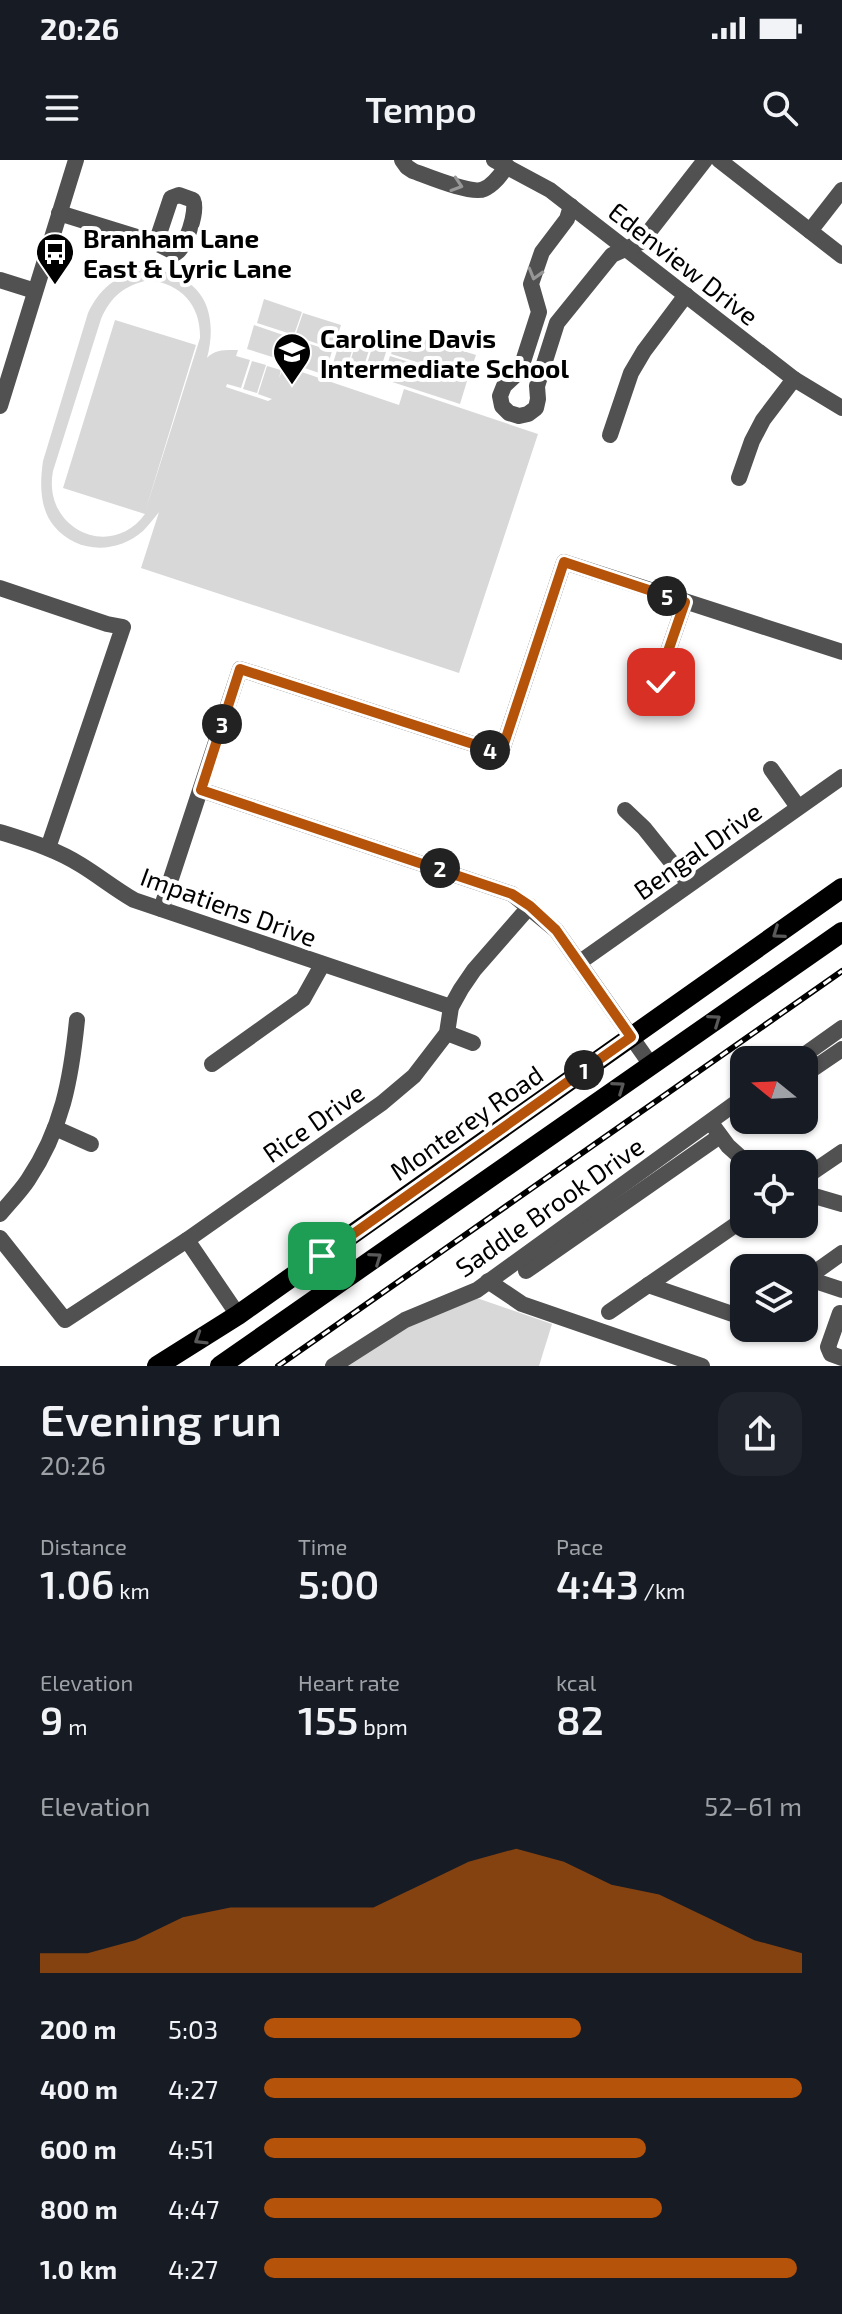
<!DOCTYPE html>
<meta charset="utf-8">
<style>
:root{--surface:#171b24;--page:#20242c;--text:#f1f3f6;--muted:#9ea1a6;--accent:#b45309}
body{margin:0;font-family:"Exo 2",sans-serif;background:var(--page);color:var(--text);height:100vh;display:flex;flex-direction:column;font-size:30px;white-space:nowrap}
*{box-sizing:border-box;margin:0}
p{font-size:26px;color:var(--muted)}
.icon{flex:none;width:44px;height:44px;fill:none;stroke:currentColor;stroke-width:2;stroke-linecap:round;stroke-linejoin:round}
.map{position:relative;height:1206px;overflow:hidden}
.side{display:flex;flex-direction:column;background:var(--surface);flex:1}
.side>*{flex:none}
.needle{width:52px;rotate:288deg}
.tools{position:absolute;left:730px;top:886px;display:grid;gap:16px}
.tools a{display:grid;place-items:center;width:88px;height:88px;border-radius:16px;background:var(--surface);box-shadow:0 2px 6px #0004;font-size:40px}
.pin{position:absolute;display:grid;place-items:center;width:68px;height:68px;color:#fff;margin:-34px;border-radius:16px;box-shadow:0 4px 12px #0006}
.km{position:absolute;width:40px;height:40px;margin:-20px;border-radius:50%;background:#222;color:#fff;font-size:22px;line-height:40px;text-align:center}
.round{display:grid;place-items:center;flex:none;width:84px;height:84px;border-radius:24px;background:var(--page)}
.summary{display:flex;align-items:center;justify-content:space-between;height:136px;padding:0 40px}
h1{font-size:44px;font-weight:600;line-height:60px}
.metrics{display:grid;grid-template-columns:repeat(3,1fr);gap:12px;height:136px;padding:8px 40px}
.metrics div{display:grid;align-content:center}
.metrics b{font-size:40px;font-weight:600}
.metrics small{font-size:22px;font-weight:400}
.metrics p{font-size:22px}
.chart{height:224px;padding:16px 40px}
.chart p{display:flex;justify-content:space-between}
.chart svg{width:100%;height:144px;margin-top:8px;fill:var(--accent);opacity:.7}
ul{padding:0 40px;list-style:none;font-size:26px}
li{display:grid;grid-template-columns:128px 96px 1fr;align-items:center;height:60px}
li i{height:20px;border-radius:10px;background:var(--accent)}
.status{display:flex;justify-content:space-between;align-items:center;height:56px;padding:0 40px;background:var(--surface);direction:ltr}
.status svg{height:22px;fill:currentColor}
header{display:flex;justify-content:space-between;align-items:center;height:104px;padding:0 40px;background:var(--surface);font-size:36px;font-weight:600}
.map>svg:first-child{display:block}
.green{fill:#d8d8d8;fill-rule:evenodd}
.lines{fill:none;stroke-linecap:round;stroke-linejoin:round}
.minor{stroke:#515151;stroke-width:16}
.major{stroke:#000;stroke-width:20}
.rail-casing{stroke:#000;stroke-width:6}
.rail{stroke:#fff;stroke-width:3;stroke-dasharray:9;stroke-linecap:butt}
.oneway{stroke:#979797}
.oneway2{stroke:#595959}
.route-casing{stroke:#fff;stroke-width:16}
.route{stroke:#b45309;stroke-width:10}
.labels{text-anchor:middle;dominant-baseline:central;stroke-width:8;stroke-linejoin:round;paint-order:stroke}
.poi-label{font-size:26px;font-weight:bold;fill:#000;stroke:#fff;text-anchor:start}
.street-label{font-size:26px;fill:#000;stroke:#fff}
</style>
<div class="status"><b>20:26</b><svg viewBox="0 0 49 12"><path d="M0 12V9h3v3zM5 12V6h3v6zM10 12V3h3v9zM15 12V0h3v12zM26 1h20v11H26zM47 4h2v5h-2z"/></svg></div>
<header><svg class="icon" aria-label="menu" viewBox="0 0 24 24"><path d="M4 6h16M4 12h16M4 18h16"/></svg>Tempo<svg class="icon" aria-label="search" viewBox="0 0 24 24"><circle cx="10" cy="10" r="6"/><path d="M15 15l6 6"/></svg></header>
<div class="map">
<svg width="842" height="1206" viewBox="0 0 842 1206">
<rect width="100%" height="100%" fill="#fff"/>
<g class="green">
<path d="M152 109C203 116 219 152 207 198 215 189 226 190 238 190L236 196 250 200 241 228 227 224 226 227 268 241 272 239 258 234 267 206 281 210 279 218 284 206 399 245 404 229 538 274 459 513 141 408 159 352C154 358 149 365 143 371 117 394 77 394 54 366 39 348 40 322 43 301L88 153C101 125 123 111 152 109ZM149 120C182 124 201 146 200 178L145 352 196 185 115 160 63 328 145 354C111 401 42 369 53 311L101 159C111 136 125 125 149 120Z"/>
<polygon points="264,139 302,152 294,175 257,163"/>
<polygon points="303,153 341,165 333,189 295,176"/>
<polygon points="254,165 292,178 285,201 247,189"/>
<polygon points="399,171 437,183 435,189 438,183 476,195 468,218 391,194"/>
<polygon points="342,175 355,180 347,208 333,203"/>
<polygon points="294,179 332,191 325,215 287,202"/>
<polygon points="357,180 371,184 362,212 348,208"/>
<polygon points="373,185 387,189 378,217 364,213"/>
<polygon points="390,196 428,208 427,215 429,208 467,221 460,244 383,219"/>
<polygon points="252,201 266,205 257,233 243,229"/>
<polygon points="471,1136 552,1164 539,1206 340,1206 392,1171"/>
</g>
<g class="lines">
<g class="minor">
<path d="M402 0 407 7 413 11C427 16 472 35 484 29 494 25 501 14 507 6"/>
<polyline points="494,0 550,30 794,219 842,248"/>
<polyline points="719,0 842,96"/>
<polyline points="571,46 567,59 542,92 531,124 539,152 520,211 504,226 500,236 502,246 509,253 519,256 528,254 536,248 538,239 537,226 557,163 612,95 641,82 705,0"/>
<path d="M59 53 156 83 176 93C186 87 198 51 193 40L179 35 171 38 156 83"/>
<polyline points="810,71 842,30"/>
<polyline points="0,120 35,131"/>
<polyline points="0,246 76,0"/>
<polyline points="610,275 631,213 644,191 686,135"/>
<polyline points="739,318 752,281 763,260 794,219"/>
<polyline points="0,428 107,464 123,467 48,688"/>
<polyline points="661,522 664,503 685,442"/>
<polyline points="771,609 798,647"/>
<polyline points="201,630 512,734 556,770 651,905"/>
<polyline points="625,650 644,668 689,724"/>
<path d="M0 672C28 681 56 689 81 705 99 716 115 729 134 740L451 847"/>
<polyline points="161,749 240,509 501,593 564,402 842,492"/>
<polyline points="580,802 842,617"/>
<polyline points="447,873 473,883"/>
<polyline points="797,900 842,868"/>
<polyline points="212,904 303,839 322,805"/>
<polyline points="804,915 842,889"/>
<polyline points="714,967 728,986 748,1004"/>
<polyline points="55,968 91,984"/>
<polyline points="804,1018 842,992"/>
<polyline points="804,1033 842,1044"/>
<path d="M0 1054C9 1043 20 1032 28 1020 62 969 71 920 77 860"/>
<polyline points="0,1078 65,1160 187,1080 382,943 414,916 447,873 451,847 461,829 474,810 530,746"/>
<polyline points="187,1080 238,1155"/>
<polyline points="526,1111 720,976"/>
<polyline points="806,1118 842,1130"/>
<polyline points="804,1120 842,1093"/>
<polyline points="488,1121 522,1144 702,1206"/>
<polyline points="648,1125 744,1158"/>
<polyline points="609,1152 744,1059"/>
<polyline points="840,1153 828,1187 831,1194 842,1198"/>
<polyline points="773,1168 779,1170"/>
<polyline points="333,1206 405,1160 477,1130 744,937"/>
</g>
<g class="major">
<polyline points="157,1206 238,1155 842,728"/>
<polyline points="220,1206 842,772"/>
</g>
<defs>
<polyline id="rail" points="278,1206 842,811"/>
</defs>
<use href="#rail" class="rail-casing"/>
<use href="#rail" class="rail"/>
</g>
<defs><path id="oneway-chevron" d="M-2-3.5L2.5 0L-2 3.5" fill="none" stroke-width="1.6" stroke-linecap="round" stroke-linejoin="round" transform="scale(2)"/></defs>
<g class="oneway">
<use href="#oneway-chevron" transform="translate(457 25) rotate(18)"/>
<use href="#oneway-chevron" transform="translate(535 114) rotate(106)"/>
</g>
<g class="oneway2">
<use href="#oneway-chevron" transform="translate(778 773) rotate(145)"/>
<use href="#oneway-chevron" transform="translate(715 860) rotate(-35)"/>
<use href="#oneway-chevron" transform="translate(619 927) rotate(-35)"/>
<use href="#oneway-chevron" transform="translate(376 1098) rotate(-35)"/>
<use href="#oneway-chevron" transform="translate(200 1179) rotate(148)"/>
</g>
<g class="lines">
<defs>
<polyline id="route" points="322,1096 631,877 556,770 530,746 512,734 201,630 240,509 501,593 564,402 685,442 664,503 661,522"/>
</defs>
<use href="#route" class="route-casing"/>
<use href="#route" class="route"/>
</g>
<defs>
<symbol id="bus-pin" viewBox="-11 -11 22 30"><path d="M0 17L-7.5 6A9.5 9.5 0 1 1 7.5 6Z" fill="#000" stroke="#fff"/><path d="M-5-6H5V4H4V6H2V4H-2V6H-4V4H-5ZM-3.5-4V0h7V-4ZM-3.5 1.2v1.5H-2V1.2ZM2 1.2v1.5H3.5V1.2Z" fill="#fff"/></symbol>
<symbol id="school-pin" viewBox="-11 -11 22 30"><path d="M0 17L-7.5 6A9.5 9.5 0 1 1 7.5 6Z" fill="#000" stroke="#fff"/><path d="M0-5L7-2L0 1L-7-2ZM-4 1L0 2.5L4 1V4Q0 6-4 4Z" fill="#fff"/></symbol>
</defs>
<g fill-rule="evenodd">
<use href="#bus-pin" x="33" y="70" width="44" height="60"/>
<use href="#school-pin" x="270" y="170" width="44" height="60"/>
</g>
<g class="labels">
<g class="poi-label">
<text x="83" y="77">Branham Lane<tspan x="83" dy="30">East &amp; Lyric Lane</tspan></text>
<text x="320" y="177">Caroline Davis<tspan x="320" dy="30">Intermediate School</tspan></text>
</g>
<g class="street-label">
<text transform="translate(684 103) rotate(38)">Edenview Drive</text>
<text transform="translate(697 690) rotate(-35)">Bengal Drive</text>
<text transform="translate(229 746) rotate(20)">Impatiens Drive</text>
<text transform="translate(313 962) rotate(-35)">Rice Drive</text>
<text transform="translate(466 962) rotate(-35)">Monterey Road</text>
<text transform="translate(549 1046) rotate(-35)">Saddle Brook Drive</text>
</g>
</g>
</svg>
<div class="tools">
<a><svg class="needle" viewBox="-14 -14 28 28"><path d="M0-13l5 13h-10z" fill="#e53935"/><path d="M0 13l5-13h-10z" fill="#9ea1a6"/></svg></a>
<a><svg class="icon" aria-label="locate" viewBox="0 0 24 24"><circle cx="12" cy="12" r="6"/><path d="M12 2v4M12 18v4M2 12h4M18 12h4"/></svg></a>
<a><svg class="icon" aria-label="layers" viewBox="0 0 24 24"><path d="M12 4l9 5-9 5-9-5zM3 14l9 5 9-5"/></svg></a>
</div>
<div class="pin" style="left:322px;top:1096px;background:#1e9e55"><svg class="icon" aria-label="arrive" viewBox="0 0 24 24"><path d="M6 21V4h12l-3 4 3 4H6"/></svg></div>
<div class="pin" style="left:661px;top:522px;background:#d93025"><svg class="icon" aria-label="check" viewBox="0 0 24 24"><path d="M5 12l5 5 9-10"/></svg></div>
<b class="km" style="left:584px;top:910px">1</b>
<b class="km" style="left:440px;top:708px">2</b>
<b class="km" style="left:222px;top:564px">3</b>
<b class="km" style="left:490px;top:590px">4</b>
<b class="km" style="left:667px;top:436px">5</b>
</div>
<section class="side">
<div class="summary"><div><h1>Evening run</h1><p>20:26</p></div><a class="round"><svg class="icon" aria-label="share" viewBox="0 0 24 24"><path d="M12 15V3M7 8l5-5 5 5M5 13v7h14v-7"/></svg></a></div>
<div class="metrics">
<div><p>Distance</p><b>1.06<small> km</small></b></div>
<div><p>Time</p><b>5:00</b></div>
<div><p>Pace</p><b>4:43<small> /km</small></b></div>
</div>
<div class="metrics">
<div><p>Elevation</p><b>9<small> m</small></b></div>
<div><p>Heart rate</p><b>155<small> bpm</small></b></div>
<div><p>kcal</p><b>82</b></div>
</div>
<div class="chart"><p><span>Elevation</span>52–61 m</p>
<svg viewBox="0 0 160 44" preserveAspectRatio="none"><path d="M0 44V38L10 38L20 34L30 27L40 24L50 24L60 24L70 24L80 17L90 10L100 6L110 10L120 17L130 20L140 27L150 34L160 38V44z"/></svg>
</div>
<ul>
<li><b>200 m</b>5:03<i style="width:59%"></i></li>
<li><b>400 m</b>4:27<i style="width:100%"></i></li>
<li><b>600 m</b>4:51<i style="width:71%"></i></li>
<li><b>800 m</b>4:47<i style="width:74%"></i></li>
<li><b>1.0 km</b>4:27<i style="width:99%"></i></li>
</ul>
</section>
